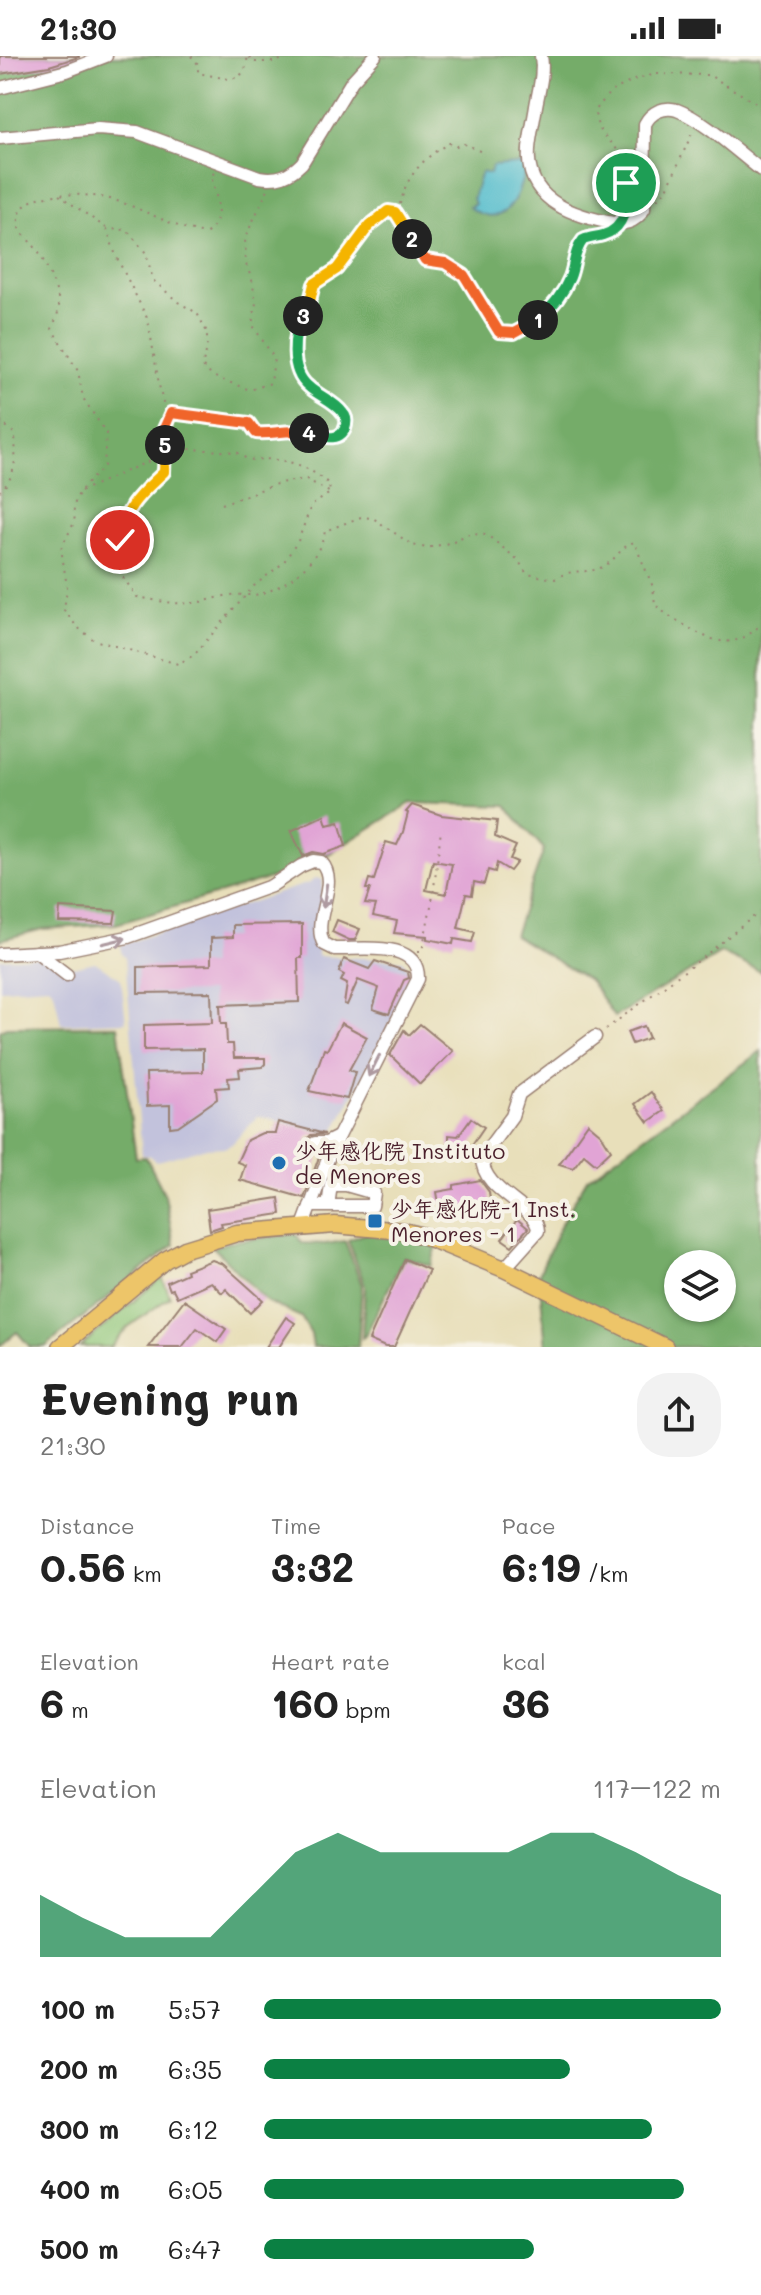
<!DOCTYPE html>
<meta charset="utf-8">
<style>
:root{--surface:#fff;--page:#f2f2f2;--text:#222;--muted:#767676;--accent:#0b8043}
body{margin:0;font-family:Mali,"LXGW WenKai TC",sans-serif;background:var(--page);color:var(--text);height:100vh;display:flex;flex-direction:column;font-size:30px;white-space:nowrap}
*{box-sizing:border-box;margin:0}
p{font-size:26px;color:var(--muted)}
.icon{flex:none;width:44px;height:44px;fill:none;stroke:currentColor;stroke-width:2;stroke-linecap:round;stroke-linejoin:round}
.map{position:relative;height:1291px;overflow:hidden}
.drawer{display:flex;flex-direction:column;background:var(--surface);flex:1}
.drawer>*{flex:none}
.buttons{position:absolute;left:664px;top:1194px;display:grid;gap:16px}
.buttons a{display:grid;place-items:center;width:72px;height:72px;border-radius:50%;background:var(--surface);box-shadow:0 2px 6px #0004;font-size:40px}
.pin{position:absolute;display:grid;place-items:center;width:68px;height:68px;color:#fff;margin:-34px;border:4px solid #fff;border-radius:50%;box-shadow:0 2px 8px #0007}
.km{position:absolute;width:40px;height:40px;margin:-20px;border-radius:50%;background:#222;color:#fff;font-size:22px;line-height:40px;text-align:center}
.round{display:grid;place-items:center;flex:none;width:84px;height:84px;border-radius:32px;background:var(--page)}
.headline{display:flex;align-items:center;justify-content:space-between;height:136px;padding:0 40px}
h1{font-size:44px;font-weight:800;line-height:60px}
.metrics{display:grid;grid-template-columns:repeat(3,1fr);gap:12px;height:136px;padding:8px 40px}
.metrics div{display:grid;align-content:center}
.metrics b{font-size:40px;font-weight:800}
.metrics small{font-size:22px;font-weight:400}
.metrics p{font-size:22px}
.chart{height:224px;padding:16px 40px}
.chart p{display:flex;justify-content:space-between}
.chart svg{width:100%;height:144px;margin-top:8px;fill:var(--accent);opacity:.7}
ul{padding:0 40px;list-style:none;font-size:26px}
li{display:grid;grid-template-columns:128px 96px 1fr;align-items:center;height:60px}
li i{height:20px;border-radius:10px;background:var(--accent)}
.status{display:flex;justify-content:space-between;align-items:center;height:56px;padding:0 40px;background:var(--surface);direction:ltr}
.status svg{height:22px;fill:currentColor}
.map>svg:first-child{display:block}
.industrial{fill:#c2c2dc}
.green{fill:#91c779;stroke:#6e7352;stroke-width:2}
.forest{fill:#74ac69;stroke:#5f664a;stroke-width:2;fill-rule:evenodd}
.water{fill:#51bccc;stroke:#4e6e7c;stroke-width:2}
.building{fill:#e1a4d5;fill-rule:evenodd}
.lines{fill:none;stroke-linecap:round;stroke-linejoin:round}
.minor-casing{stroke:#997f72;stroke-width:15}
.major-casing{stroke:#997f72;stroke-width:19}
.path{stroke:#997f72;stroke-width:2;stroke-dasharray:2 6;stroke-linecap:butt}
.minor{stroke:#fff;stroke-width:12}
.major{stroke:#edc569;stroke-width:16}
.oneway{stroke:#ae9aa0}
.split-1-casing{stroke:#fff;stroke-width:16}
.split-2-casing{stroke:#fff;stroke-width:16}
.split-3-casing{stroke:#fff;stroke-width:16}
.split-4-casing{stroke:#fff;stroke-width:16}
.split-5-casing{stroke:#fff;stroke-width:16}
.split-6-casing{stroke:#fff;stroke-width:16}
.split-1{stroke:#22a559;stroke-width:10}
.split-2{stroke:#f0652b;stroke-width:10}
.split-3{stroke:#f5b400;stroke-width:10}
.split-4{stroke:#22a559;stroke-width:10}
.split-5{stroke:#f0652b;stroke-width:10}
.split-6{stroke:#f5b400;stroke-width:10}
.poi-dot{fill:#1f6fb2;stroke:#f7f3e8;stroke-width:3}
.labels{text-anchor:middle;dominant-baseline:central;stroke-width:8;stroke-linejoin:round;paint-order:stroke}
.poi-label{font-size:22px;fill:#4a1f2b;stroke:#f7f3e8;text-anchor:start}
</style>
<div class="status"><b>21:30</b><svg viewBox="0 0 49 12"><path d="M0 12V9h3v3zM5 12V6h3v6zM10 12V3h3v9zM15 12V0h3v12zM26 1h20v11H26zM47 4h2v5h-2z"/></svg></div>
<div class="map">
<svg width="761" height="1291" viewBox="0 0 761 1291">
<rect width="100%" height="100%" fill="#f7f3e8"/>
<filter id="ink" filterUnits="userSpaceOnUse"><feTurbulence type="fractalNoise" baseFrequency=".0125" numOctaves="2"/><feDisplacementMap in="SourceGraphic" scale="16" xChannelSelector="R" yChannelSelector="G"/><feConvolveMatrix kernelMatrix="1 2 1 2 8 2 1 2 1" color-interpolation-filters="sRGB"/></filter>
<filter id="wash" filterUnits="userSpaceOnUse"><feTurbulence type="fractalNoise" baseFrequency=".006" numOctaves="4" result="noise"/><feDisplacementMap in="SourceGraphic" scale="32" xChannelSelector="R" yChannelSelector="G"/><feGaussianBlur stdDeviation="1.8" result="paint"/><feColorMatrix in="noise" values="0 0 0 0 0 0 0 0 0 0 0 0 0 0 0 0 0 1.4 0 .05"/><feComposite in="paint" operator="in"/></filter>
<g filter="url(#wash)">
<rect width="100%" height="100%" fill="#e8dfba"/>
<g class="industrial">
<polygon points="316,822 323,824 317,900 403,904 412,920 411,928 337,1070 331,1078 258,1060 232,1088 226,1091 204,1092 155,1106 151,1100 142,1099 125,901 121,896 121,889 309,827"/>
<polygon points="51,900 64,909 73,911 95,906 121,923 126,966 61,968 54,935 49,930 0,933 0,903"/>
</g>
<polygon class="green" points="162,1221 170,1241 128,1271 111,1291 80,1291"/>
<g class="forest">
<polygon points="0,0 761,0 761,916 721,897 614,961 590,925 514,879 544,793 506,750 411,747 306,812 116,868 43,873 0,884"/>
<polygon points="118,970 136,1102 146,1101 165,1139 174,1189 45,1291 30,1291 17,1276 0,1290 0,975 6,971"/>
<path d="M761 995V1291H546L539 1218 562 1166 587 1123ZM678 1208H722V1252H678Z"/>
<polygon points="388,1176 437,1190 431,1210 404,1201 365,1280 362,1282 365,1230 348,1184 367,1177"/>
<polygon points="296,1178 302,1187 325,1188 345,1185 362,1229 358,1291 313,1291 311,1278 301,1261 267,1246 213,1191 234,1185"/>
</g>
<path class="water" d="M527 107C519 137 508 178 469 151L475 148 473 142 481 116 490 118 492 110Z"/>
<g id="blocks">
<g class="building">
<polygon points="0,0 79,0 79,1 49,10 0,18"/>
<path d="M412 749 441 759 497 765 495 781 516 790 510 803 517 806 510 815 497 807 495 816 488 814 484 828 474 826 472 839 466 838 458 872 475 876 472 886 454 883 453 888 427 883V880L394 877 397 865 373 860 376 849 365 848 370 833H366L369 823 374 824 386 786 397 789 403 776 408 757 406 756ZM433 805 452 808 446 838 426 834Z"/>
<polygon points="324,759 327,769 339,766 346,790 324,798 313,796 303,800 291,775"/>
<polygon points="60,852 116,855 114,867 59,866"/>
<polygon points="337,864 360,873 355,884 349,884 332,876"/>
<polygon points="302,868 302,902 298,902 299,946 220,949 221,968 226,968 227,988 233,988 234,1002 265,1002 265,1008 262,1011 239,1013 240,1021 228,1022 229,1031 216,1032 217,1043 178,1070 170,1071 170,1049 147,1050 146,1017 203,1016 203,993 144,994 144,969 212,967 211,936 138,937 138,911 211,909 211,882 233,881 233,869"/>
<polygon points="344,903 369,913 375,905 408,916 409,922 404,924 389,958 373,953 379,932 358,924 347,949 344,948 347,928 341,925 344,919 339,916"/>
<polygon points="341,967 367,981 349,1014 355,1016 347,1043 309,1035 324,993 327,994"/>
<polygon points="420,968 453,995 420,1028 390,999 404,974 409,979"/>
<polygon points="644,970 649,982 632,988 627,976"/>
<polygon points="651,1036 664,1055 648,1066 635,1048"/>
<polygon points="471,1062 484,1071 467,1096 463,1091 449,1091 449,1079 458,1080"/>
<polygon points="278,1066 325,1078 311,1079 307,1083 308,1092 317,1096 319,1101 304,1142 240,1124 245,1109 237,1106 247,1084 262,1077 275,1077"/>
<polygon points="588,1067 601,1078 611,1094 596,1108 584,1098 573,1112 559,1108"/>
<polygon points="480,1124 489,1136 491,1151 449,1158 447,1146 439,1148 437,1136 454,1133 454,1129"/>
<polygon points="279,1142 281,1158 221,1167 222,1170 210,1174 207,1153"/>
<polygon points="517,1163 528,1172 512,1190 502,1183"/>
<polygon points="405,1203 429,1214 394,1291 385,1291 369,1284"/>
<polygon points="212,1204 223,1208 263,1244 250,1257 226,1233 222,1237 211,1226 177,1241 173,1233 170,1234 167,1226 187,1217 186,1214"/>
<polygon points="184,1244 226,1273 217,1286 197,1272 182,1291 148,1291"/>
<polygon points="286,1261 295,1267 279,1291 266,1291"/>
</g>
</g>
</g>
<g filter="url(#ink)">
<use href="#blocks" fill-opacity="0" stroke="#997f72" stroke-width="2"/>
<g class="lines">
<defs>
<g id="minor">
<path d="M541 0C544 17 539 33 536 50 534 64 530 79 529 93 525 142 568 158 607 166 623 169 635 168 644 153L645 68C651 56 664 50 677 54 702 63 739 97 761 114"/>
<polyline points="0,32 67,15 106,0"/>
<path d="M0 82 98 73 137 76 259 121C278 124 289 120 302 107L352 25 375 0"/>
<polyline points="37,896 67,919"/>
<path d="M0 898 59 895 128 881 271 830 301 810 313 805 321 806C341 827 310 864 324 888L334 893C361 894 419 883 418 923L329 1100 303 1170"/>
<polyline points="315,1087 326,1087 338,1081"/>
<polyline points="310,1150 372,1150 374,1137 346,1129 331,1129 328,1150"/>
<path d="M504 1213 538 1175C538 1150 481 1136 482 1101L512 1060 519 1038 595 981"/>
</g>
<polyline id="major" points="60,1291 165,1204 185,1193 237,1177 335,1169 403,1175 424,1180 504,1213 665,1291"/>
</defs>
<use href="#minor" class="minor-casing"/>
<use href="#major" class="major-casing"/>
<g class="path">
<polyline points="191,0 198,8 198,17 228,23 239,21 245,14 248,0"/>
<polyline points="249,1 254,6 273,6 297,0"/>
<path d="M214 117 211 120C216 140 226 166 205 178 169 171 138 148 101 141 80 138 15 131 19 168 20 176 27 182 32 188 42 197 59 236 59 249 59 257 55 265 52 273L78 315 83 342 106 377 104 411C87 428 69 439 75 465L61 492 67 531 64 554 77 571 94 584 178 608 194 599 254 530 283 507 298 485 311 450 330 437 329 428C304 406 280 401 248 404L237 396 190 393 176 380 171 357 163 347 160 334 148 264 116 200 107 173 127 174 146 197 153 224 178 246 197 257 207 276V293L202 310 212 320 250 334 271 327 274 302 252 268 256 247 252 224 246 208 245 182 268 133"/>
<polyline points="59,139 106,172"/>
<polyline points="657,143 667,133 693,75"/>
<path d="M396 155C401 148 402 140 405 132 414 112 431 96 450 87L456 90 464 88 482 96"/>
<path d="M625 155C629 141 628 112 620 98 609 80 597 80 595 55L610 36 634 24 656 18 709 19 761 50"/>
<path d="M603 179C594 180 586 180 580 187 573 196 574 207 571 217 563 244 531 284 499 276 486 256 476 226 455 212 444 204 430 208 420 199L395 156 388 155 369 170 337 213 314 228 309 249 296 272 294 296 304 328 344 357C357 396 305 375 288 374 277 373 267 379 256 377L249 367 171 357 163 375 166 408 164 416 131 447 123 467 115 510 137 541C155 544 174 549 193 547 205 546 217 541 230 539 240 538 251 540 261 538 289 529 320 504 325 475L361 461 373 462 412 489 427 492 449 487 471 477 486 478 518 504 527 518 555 523C574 510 587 520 604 510 616 504 620 491 634 486L653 531 655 548C662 556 671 561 681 567 710 585 733 597 761 568"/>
<path d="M0 365 15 378C16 400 17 420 0 435"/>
<polyline points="81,435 163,399"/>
<polyline points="222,448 279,427 306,423 329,436"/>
<polyline points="418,895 422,895 433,840 441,774"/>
<polyline points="606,973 702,902 753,861 761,862"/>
</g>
<use href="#minor" class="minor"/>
<use href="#major" class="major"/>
</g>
<defs><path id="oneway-shaft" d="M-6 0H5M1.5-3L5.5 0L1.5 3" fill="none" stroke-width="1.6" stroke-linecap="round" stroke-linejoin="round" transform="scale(2)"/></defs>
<g class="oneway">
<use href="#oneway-shaft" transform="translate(325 840) rotate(98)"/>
<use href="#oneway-shaft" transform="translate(114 885) rotate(-13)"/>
<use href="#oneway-shaft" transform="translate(374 1010) rotate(117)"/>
</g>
</g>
<g class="lines" filter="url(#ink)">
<defs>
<path id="split-1" d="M538 264C552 252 563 238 570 221 575 208 574 195 583 184 590 181 596 181 603 179 627 172 628 147 626 127"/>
<polyline id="split-2" points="412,183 425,204 445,207 464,219 499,276 514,277 538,264"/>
<polyline id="split-3" points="303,260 309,249 314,228 337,213 369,170 388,155 395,156 412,183"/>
<path id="split-4" d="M303 260C292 278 290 315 308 330 318 340 335 345 343 357 346 360 347 364 346 369 342 388 321 380 309 377"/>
<path id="split-5" d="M165 389 163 375 171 357 249 367 256 377C274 379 289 372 309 377"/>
<path id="split-6" d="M120 484C126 448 139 440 164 416L165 389"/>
</defs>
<use href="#split-1" class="split-1-casing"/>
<use href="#split-2" class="split-2-casing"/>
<use href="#split-3" class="split-3-casing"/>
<use href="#split-4" class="split-4-casing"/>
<use href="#split-5" class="split-5-casing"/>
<use href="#split-6" class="split-6-casing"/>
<use href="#split-1" class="split-1"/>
<use href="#split-2" class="split-2"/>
<use href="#split-3" class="split-3"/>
<use href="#split-4" class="split-4"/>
<use href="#split-5" class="split-5"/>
<use href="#split-6" class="split-6"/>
</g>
<g class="poi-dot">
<circle cx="279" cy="1107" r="8"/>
<rect x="367" y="1157" width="16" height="16" rx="4"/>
</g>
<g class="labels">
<g class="poi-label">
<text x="295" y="1094">少年感化院 Instituto<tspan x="295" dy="25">de Menores</tspan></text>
<text x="391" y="1152">少年感化院-1 Inst.<tspan x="391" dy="25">Menores - 1</tspan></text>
</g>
</g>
</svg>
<div class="buttons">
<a><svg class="icon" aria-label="layers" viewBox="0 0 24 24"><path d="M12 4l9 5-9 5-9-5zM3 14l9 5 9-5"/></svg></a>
</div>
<div class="pin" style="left:626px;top:127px;background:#1e9e55"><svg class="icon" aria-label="arrive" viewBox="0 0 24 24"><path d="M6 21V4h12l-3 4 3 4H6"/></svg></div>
<div class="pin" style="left:120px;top:484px;background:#d93025"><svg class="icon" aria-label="check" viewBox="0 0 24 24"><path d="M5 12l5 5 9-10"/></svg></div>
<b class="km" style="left:538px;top:264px">1</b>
<b class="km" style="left:412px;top:183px">2</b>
<b class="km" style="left:303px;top:260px">3</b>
<b class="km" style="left:309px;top:377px">4</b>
<b class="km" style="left:165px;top:389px">5</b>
</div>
<section class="drawer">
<div class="headline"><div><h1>Evening run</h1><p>21:30</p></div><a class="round"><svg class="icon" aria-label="share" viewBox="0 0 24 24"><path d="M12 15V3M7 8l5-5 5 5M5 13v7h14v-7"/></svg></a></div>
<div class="metrics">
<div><p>Distance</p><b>0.56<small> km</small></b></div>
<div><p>Time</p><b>3:32</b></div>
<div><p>Pace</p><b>6:19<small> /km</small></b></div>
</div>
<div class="metrics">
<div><p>Elevation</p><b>6<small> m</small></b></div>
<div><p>Heart rate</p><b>160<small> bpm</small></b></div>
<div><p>kcal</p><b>36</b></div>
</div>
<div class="chart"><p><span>Elevation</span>117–122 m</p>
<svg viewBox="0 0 160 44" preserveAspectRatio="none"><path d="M0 44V25L10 32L20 38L30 38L40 38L50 25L60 12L70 6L80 12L90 12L100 12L110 12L120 6L130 6L140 12L150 19L160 25V44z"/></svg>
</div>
<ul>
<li><b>100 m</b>5:57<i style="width:100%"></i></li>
<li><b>200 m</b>6:35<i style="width:67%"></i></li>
<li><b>300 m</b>6:12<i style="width:85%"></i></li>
<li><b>400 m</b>6:05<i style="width:92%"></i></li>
<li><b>500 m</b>6:47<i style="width:59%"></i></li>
</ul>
</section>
